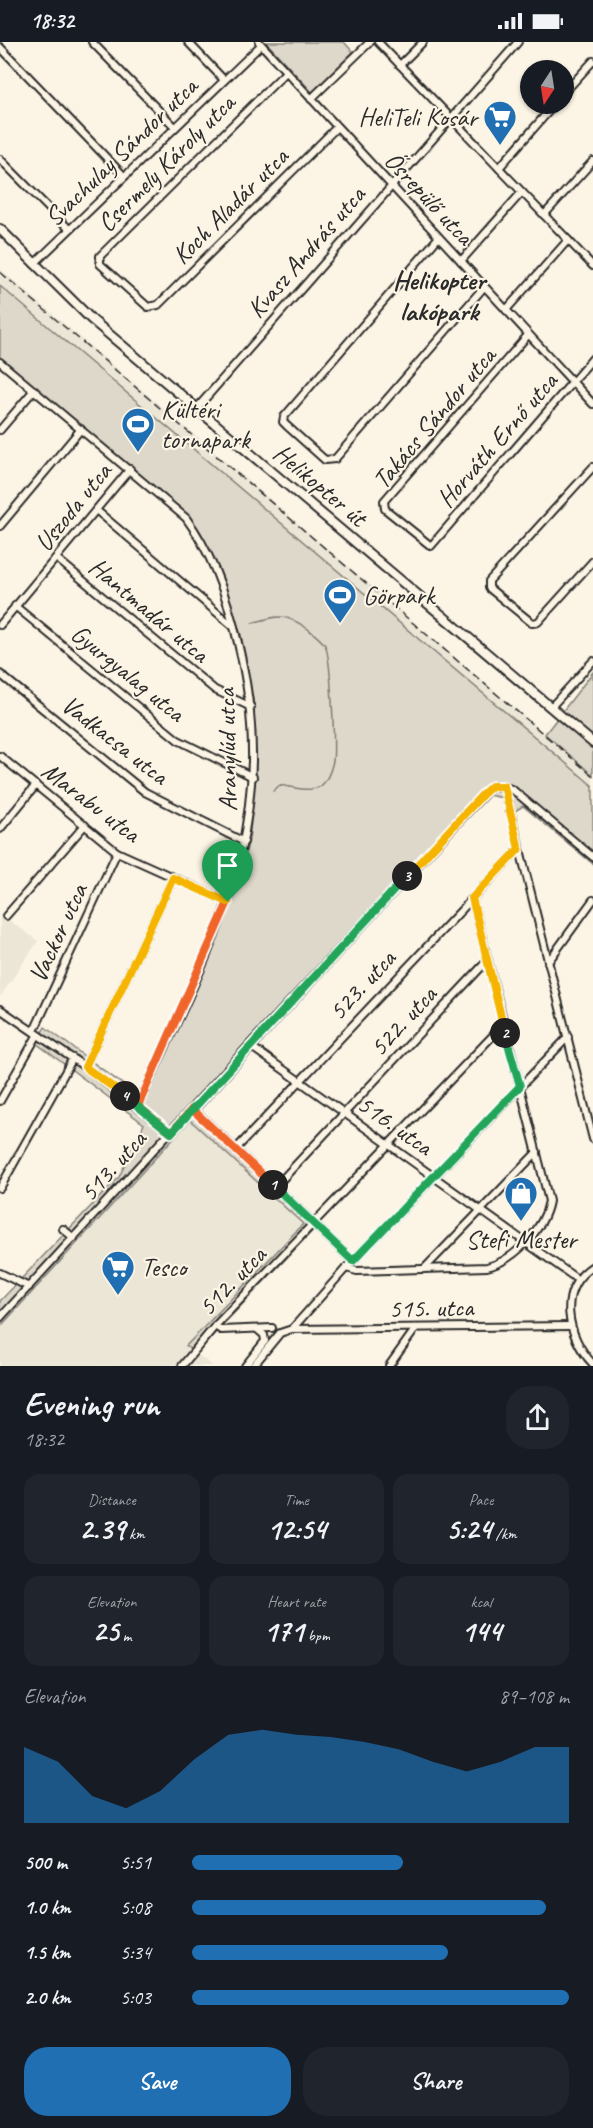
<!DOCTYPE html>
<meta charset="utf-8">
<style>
:root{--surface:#171b24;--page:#20242c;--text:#f1f3f6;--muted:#9ea1a6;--accent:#1f6fb2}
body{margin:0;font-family:Caveat,sans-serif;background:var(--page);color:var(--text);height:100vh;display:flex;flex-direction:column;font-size:22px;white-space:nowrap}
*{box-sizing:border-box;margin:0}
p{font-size:20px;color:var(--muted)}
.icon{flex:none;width:33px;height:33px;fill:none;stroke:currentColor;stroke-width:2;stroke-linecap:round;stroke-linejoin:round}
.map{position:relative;height:1324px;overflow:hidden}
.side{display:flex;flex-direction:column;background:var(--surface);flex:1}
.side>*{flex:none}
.needle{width:39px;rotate:192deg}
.buttons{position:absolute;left:520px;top:18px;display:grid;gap:12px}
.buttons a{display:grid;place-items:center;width:54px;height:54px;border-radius:50%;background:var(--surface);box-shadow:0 2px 4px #0004;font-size:30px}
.pin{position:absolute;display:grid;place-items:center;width:51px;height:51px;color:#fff;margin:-62px -26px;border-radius:50% 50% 50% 0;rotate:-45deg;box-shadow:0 0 6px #0007}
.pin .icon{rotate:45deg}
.km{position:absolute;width:30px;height:30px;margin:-15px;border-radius:50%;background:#222;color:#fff;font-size:16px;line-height:30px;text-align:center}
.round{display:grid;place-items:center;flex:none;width:63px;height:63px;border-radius:24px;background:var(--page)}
.headline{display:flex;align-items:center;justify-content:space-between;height:102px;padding:0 24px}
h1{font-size:33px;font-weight:600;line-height:45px}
.metrics{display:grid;grid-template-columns:repeat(3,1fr);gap:9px;height:102px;padding:6px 24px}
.metrics div{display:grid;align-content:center;border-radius:15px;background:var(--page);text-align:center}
.metrics b{font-size:30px;font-weight:600}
.metrics small{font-size:16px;font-weight:400}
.metrics p{font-size:16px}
.chart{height:168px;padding:12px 24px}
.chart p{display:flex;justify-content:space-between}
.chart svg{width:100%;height:108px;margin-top:6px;fill:var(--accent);opacity:.7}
.cta{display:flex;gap:12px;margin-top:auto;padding:12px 24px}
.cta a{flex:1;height:69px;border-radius:24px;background:var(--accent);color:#fff;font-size:24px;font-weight:600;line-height:69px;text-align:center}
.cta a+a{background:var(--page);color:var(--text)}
ul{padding:0 24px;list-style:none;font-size:20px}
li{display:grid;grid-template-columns:96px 72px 1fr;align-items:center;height:45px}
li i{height:15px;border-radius:8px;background:var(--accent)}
.status{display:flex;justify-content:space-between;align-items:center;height:42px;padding:0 30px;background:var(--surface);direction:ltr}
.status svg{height:16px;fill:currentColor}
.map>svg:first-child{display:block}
.built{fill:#ece6d7}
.green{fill:#ded8ca;stroke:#84827a;stroke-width:1.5}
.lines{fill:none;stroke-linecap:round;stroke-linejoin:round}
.stream{stroke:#7d7b74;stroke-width:1.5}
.minor-casing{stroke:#2b2b2b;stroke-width:10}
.tertiary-casing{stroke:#2b2b2b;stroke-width:12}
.minor{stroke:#fcf5e5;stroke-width:6}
.tertiary{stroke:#fcf5e5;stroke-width:8}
.rail{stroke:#2b2b2b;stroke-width:1.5;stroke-dasharray:9 4.5;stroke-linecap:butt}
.split-1-casing{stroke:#fff;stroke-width:12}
.split-2-casing{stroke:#fff;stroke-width:12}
.split-3-casing{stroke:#fff;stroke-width:12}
.split-4-casing{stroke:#fff;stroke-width:12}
.split-5-casing{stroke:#fff;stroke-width:12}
.split-1{stroke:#f0652b;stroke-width:8}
.split-2{stroke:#22a559;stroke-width:8}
.split-3{stroke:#f5b400;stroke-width:8}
.split-4{stroke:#22a559;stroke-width:8}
.split-5{stroke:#f5b400;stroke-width:8}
.labels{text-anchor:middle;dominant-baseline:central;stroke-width:4.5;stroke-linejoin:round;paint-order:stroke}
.poi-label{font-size:26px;fill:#2b2b2b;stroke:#fcf5e5;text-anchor:start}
.street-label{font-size:26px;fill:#2b2b2b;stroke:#fcf5e5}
.neighbourhood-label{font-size:27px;font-weight:bold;fill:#2b2b2b;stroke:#fcf5e5}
</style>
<div class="status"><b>18:32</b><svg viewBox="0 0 49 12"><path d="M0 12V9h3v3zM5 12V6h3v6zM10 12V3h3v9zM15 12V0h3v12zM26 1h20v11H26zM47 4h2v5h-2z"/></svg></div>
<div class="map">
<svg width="593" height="1324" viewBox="0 0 593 1324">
<rect width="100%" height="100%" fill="#fcf5e5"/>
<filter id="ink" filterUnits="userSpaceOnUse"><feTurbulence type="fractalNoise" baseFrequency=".0167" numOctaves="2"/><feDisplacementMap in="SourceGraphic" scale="12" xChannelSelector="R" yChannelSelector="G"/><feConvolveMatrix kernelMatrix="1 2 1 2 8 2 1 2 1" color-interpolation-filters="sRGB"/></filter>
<g filter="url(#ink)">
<g class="built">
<polygon points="0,227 593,733 593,744 0,244"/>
<polygon points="0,872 38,899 0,955"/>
<polygon points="190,1078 303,1182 186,1304 213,1324 0,1324 0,1285"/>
</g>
<g class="green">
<polygon points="266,0 344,0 353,10 312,50"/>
<polygon points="0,244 593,744 593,822 523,764 507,774 503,756 488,753 199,1069 320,1181 196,1311 186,1304 303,1182 190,1078 0,1285 0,1259 119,1135 144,1082 36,1001 45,985 144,1058 219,894 232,861 249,798 256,731 254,663 241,593 219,530 201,491 188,474 0,316"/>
<polygon points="593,630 593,733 545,692"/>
</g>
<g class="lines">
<path class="stream" d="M252 581C279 573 285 571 308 587 313 591 321 597 325 603 331 614 335 704 333 719 331 728 328 738 321 744 311 751 292 745 280 743L273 749"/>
<defs>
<g id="minor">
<polyline points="92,0 174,84"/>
<polyline points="188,0 224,38"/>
<polyline points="259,0 593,362"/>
<polyline points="378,0 593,224"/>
<polyline points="0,5 123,133"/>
<polyline points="400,23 423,0"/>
<polyline points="286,30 100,214 100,222 148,265 158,263 337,85"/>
<polyline points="564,51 593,19"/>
<polyline points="311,57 370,0"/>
<polyline points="0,117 69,187"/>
<polyline points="499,126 555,62"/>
<polyline points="544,173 593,119"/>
<polyline points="438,196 284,375 283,380 287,384 325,418 335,417 484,245"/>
<polyline points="461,219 522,150"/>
<polyline points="34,222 261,3"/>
<polyline points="506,268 568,198"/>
<polyline points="528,293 384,459 385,467 431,504 593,316"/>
<path d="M0 320 186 476C212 511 228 558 238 601 283 786 212 902 138 1064"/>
<polyline points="197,366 518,0"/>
<polyline points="0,388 34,348"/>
<polyline points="593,425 489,539 489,546 532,581 538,580 593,519"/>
<polyline points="96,468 234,585"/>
<polyline points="0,484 81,387"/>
<polyline points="56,516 215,648 251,665"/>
<polyline points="15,564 178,698 253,735"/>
<polyline points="0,583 130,427"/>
<polyline points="0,632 145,750 244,800"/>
<polyline points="551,665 593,619"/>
<polyline points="0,714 117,810 228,860"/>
<polyline points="504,744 593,1097"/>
<polyline points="0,787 36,743"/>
<polyline points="6,874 85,783"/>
<polyline points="548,920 593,858"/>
<polyline points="0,967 85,1025 171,1091"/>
<polyline points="34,989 117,810"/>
<polyline points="249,1003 577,1237"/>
<polyline points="85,1025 173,836"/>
<polyline points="0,1059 38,992"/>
<path d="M193 1067 353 1219 346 1226 357 1229 487 1225C515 1218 544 1187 549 1159L472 856"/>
<polyline points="235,1108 519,807"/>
<polyline points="275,1145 487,919"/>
<polyline points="0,1146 73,1016"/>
<polyline points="63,1187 74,1196"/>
<polyline points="353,1219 568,995"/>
<path d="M593 1224C556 1247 567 1295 593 1322"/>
<polyline points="424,1227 537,1110"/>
<polyline points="0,1231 29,1245"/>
<polyline points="0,1276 251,1001 492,744 504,744 513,748 593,815"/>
<polyline points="215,1284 221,1288 272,1286"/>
<polyline points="292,1287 570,1284"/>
<polyline points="182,1324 215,1284 503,983"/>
<polyline points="245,1324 265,1299 264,1293 257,1287"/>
<polyline points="253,1324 280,1291 292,1287 346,1226"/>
<polyline points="389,1324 416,1286"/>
</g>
<polyline id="tertiary" points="0,187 91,277 593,701"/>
</defs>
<use href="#minor" class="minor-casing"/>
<use href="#tertiary" class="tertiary-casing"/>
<use href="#minor" class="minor"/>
<use href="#tertiary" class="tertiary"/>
<polyline class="rail" points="0,230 593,734"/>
</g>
</g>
<g class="lines" filter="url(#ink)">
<defs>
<polyline id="split-1" points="228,860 138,1064 171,1091 192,1067 273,1143"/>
<polyline id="split-2" points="273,1143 353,1219 520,1044 505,991"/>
<polyline id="split-3" points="407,834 483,752 492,744 504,744 519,807 472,856 505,991"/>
<polyline id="split-4" points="125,1054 171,1091 407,834"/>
<polyline id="split-5" points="125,1054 85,1025 173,836 228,860"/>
</defs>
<use href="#split-1" class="split-1-casing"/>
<use href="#split-2" class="split-2-casing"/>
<use href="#split-3" class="split-3-casing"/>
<use href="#split-4" class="split-4-casing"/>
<use href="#split-5" class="split-5-casing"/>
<use href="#split-1" class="split-1"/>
<use href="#split-2" class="split-2"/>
<use href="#split-3" class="split-3"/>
<use href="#split-4" class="split-4"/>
<use href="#split-5" class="split-5"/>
</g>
<defs>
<symbol id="supermarket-pin" viewBox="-11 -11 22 30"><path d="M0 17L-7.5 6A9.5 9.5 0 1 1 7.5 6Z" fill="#1f6fb2" stroke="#fcf5e5"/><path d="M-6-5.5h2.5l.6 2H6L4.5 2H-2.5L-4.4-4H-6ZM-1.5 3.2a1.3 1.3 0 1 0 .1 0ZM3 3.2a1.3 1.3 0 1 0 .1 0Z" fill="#fff"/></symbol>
<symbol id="stadium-pin" viewBox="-11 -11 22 30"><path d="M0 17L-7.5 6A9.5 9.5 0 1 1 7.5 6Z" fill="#1f6fb2" stroke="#fcf5e5"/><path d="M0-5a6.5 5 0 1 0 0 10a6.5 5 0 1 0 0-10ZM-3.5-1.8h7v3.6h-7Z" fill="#fff"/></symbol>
<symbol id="shop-pin" viewBox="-11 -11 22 30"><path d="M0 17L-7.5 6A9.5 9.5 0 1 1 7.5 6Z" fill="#1f6fb2" stroke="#fcf5e5"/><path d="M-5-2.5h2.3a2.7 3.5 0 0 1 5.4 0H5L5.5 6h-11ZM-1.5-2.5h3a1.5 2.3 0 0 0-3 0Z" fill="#fff"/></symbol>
</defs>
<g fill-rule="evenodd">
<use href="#supermarket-pin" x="481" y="56" width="38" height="52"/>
<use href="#stadium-pin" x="119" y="363" width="38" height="52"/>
<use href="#stadium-pin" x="321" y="534" width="38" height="52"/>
<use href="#shop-pin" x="502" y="1132" width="38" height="52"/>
<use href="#supermarket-pin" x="99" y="1206" width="38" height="52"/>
</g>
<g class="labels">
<g class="poi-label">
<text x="477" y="75" text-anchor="end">HeliTeli Kosár</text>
<text x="161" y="367">Kültéri<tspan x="161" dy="30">tornapark</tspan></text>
<text x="363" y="553">Görpark</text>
<text x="521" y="1197" text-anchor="middle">Stefi Mester</text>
<text x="141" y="1225">Tesco</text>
</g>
<g class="street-label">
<text transform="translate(121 110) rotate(-44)">Svachulay Sándor utca</text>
<text transform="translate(166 121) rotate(-45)">Csermely Károly utca</text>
<text transform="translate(429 156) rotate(47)">Ősrepülő utca</text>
<text transform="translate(230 164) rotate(-45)">Koch Aladár utca</text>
<text transform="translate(306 210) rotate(-49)">Kvasz András utca</text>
<text transform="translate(434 376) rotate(-50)">Takács Sándor utca</text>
<text transform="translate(497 398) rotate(-49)">Horváth Ernő utca</text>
<text transform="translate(320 443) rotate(40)">Helikopter út</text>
<text transform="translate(73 465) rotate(-51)">Uszoda utca</text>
<text transform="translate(149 568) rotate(40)">Hantmadár utca</text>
<text transform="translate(128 631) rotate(39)">Gyurgyalag utca</text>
<text transform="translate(115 698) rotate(38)">Vadkacsa utca</text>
<text transform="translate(227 708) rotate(-91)">Aranylúd utca</text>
<text transform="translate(91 760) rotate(37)">Marabu utca</text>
<text transform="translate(58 891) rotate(-65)">Vackor utca</text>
<text transform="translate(362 943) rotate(-47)">523. utca</text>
<text transform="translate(403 979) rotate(-47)">522. utca</text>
<text transform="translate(395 1083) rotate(35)">516. utca</text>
<text transform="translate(113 1124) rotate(-48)">513. utca</text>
<text transform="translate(232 1239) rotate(-46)">512. utca</text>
<text transform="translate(431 1266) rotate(-1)">515. utca</text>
</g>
<g class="neighbourhood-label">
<text x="439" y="238">Helikopter<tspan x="439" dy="31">lakópark</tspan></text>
</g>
</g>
</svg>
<div class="buttons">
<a><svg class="needle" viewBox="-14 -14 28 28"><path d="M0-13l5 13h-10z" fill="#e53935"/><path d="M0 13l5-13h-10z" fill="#9ea1a6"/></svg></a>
</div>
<div class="pin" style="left:228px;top:860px;background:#1e9e55"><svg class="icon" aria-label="arrive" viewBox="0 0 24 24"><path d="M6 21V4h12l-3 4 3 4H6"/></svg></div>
<b class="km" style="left:273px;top:1143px">1</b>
<b class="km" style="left:505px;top:991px">2</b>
<b class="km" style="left:407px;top:834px">3</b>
<b class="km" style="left:125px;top:1054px">4</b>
</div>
<section class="side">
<div class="headline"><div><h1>Evening run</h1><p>18:32</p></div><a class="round"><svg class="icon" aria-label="share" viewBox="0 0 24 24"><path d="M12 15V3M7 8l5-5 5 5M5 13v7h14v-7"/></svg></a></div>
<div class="metrics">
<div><p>Distance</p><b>2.39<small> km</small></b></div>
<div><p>Time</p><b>12:54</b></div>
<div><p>Pace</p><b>5:24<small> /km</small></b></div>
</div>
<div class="metrics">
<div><p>Elevation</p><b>25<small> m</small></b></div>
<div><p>Heart rate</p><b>171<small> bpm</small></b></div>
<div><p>kcal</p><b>144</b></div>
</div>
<div class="chart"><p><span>Elevation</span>89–108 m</p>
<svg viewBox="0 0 160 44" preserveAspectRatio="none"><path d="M0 44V13L10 19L20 33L30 38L40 31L50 18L60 8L70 6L80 8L90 9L100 11L110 14L120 19L130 23L140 19L150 13L160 13V44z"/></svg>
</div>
<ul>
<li><b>500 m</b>5:51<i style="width:56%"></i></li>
<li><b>1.0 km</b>5:08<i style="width:94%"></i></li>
<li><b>1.5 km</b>5:34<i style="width:68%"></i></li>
<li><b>2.0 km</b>5:03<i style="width:100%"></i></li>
</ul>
<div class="cta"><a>Save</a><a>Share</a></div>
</section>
